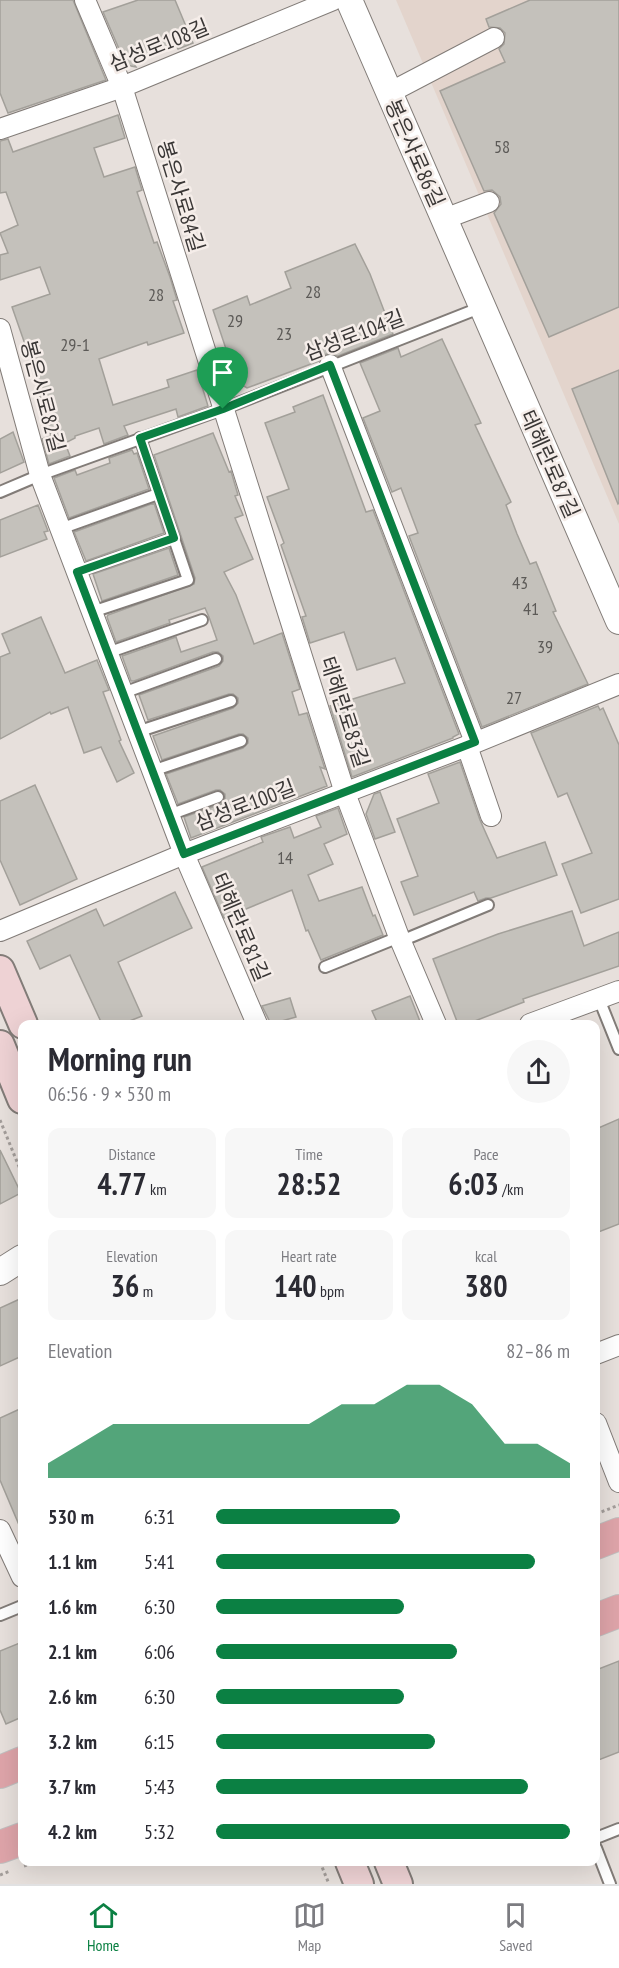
<!DOCTYPE html>
<meta charset="utf-8">
<style>
:root{--surface:#fff;--page:#f7f7f7;--text:#2b2b33;--muted:#7c7c81;--line:#e1e1e2;--accent:#0b8043}
body{margin:0;font-family:"PT Sans Narrow","Noto Sans KR",sans-serif;background:var(--page);color:var(--text);height:100vh;display:flex;flex-direction:column;font-size:22px;white-space:nowrap}
*{box-sizing:border-box;margin:0}
p{font-size:20px;color:var(--muted)}
.icon{flex:none;width:33px;height:33px;fill:none;stroke:currentColor;stroke-width:2;stroke-linecap:round;stroke-linejoin:round}
.map{position:relative;flex:1;overflow:hidden}
.side{position:absolute;left:18px;top:1020px;width:582px;height:846px;display:flex;flex-direction:column;background:var(--surface);border-radius:12px;box-shadow:0 6px 24px #0002}
.side>*{flex:none}
.pin{position:absolute;display:grid;place-items:center;width:51px;height:51px;color:#fff;margin:-62px -26px;border-radius:50% 50% 50% 0;rotate:-45deg;box-shadow:0 0 6px #0007}
.pin .icon{rotate:45deg}
.round{display:grid;place-items:center;flex:none;width:63px;height:63px;border-radius:32px;background:var(--page)}
.overview{display:flex;align-items:center;justify-content:space-between;height:102px;padding:0 30px}
h1{font-size:33px;font-weight:600;line-height:45px}
.figures{display:grid;grid-template-columns:repeat(3,1fr);gap:9px;height:102px;padding:6px 30px}
.figures div{display:grid;align-content:center;border-radius:12px;background:var(--page);text-align:center}
.figures b{font-size:30px;font-weight:600}
.figures small{font-size:16px;font-weight:400}
.figures p{font-size:16px}
.chart{height:168px;padding:12px 30px}
.chart p{display:flex;justify-content:space-between}
.chart svg{width:100%;height:108px;margin-top:6px;fill:var(--accent);opacity:.7}
ul{padding:0 30px;list-style:none;font-size:20px}
li{display:grid;grid-template-columns:96px 72px 1fr;align-items:center;height:45px}
li i{height:15px;border-radius:8px;background:var(--accent)}
.menu{display:flex;justify-content:space-around;align-items:center;height:84px;border-top:2px solid var(--line);background:var(--surface);font-size:16px;color:var(--muted)}
.menu a{display:grid;justify-items:center;gap:3px}
.menu .selected{color:var(--accent)}
.map>svg:first-child{display:block}
.built{fill:#e3d4cc}
.building{fill:#c4c1bb;stroke:#a3a09a;stroke-width:1.5}
.lines{fill:none;stroke-linecap:round;stroke-linejoin:round}
.service-casing{stroke:#827c78;stroke-width:14}
.minor-casing{stroke:#827c78;stroke-width:22}
.tertiary-casing{stroke:#827c78;stroke-width:28}
.secondary-casing{stroke:#827c78;stroke-width:32}
.primary-casing{stroke:#c0bfbf;stroke-width:34}
.path{stroke:#a39d9a;stroke-width:3;stroke-dasharray:3 3;stroke-linecap:butt}
.service{stroke:#fff;stroke-width:10}
.minor{stroke:#fff;stroke-width:20}
.tertiary{stroke:#fff;stroke-width:26}
.secondary{stroke:#eed2d4;stroke-width:28}
.primary{stroke:#dea4a9;stroke-width:32}
.route-casing{stroke:#fff;stroke-width:12}
.route{stroke:#0b8043;stroke-width:8}
.labels{text-anchor:middle;dominant-baseline:central;stroke-width:5;stroke-linejoin:round;paint-order:stroke}
.number-label{font-size:18px;fill:#5c5a57}
.street-label{font-size:21px;fill:#3a3736;stroke:#f5ede9}
</style>
<div class="map">
<svg width="619" height="1884" viewBox="0 0 619 1884">
<rect width="100%" height="100%" fill="#e7e0dc"/>
<polygon class="built" points="396,0 619,0 619,524"/>
<g class="building">
<polygon points="0,0 73,0 106,80 8,113 0,93"/>
<polygon points="138,0 175,0 193,43 178,49 175,43 133,61 136,67 126,65 103,12"/>
<polygon points="530,0 619,0 619,307 549,337 494,213 501,204 500,197 492,190 484,191 440,91 505,62 499,49 504,44 505,33 500,28 489,27 486,19"/>
<polygon points="118,115 125,138 94,148 104,177 135,167 142,190 137,192 154,243 157,242 170,277 177,300 173,301 184,333 148,345 147,342 99,359 113,405 169,387 167,380 197,370 208,406 178,417 176,409 124,426 128,435 104,444 99,428 75,436 75,438 65,443 70,456 49,464 42,439 51,436 38,391 41,390 12,307 50,294 40,267 0,280 0,255 8,253 0,233 18,225 6,192 0,193 0,141 8,139 13,152"/>
<polygon points="355,244 370,274 393,334 338,356 326,354 319,361 247,388 237,382 213,310 247,296 250,305 291,288 285,272"/>
<polygon points="442,339 481,423 475,425 511,502 506,505 517,534 530,564 536,562 556,611 553,612 588,684 482,727 409,536 418,533 401,488 392,492 363,418 380,411 360,363 398,348 401,357"/>
<polygon points="619,370 619,503 618,504 572,389"/>
<polygon points="323,395 366,512 373,510 459,734 453,737 453,738 352,777 330,706 405,683 395,658 357,670 344,632 310,643 302,617 306,616 281,545 284,543 267,497 289,489 265,423 295,412 293,407"/>
<polygon points="13,432 24,462 0,473 0,439"/>
<polygon points="213,433 229,472 231,471 238,495 235,496 243,515 235,518 253,559 224,572 236,595 254,644 282,633 300,689 292,692 299,715 307,713 325,769 320,767 327,786 191,838 184,817 221,804 225,799 225,794 220,790 216,790 178,804 166,774 243,748 248,743 248,738 243,734 239,734 162,760 153,736 233,708 238,703 238,698 233,694 229,694 148,720 139,695 219,666 223,661 223,656 218,652 213,652 134,681 131,681 122,656 176,637 181,652 217,640 209,617 205,608 169,620 170,623 116,642 107,617 108,615 194,584 195,578 154,455"/>
<polygon points="132,450 134,454 137,453 149,489 69,518 54,478 75,470 77,475 110,463 109,458"/>
<polygon points="154,503 164,533 86,561 74,532"/>
<polygon points="38,505 48,531 44,532 47,539 0,557 0,520"/>
<polygon points="169,548 178,575 102,601 93,574"/>
<polygon points="41,617 65,673 97,660 109,690 103,692 121,740 119,741 134,773 117,782 101,747 84,753 68,707 51,714 50,712 0,739 0,657 10,653 2,634"/>
<polygon points="598,706 600,710 603,708 619,745 619,899 581,913 562,864 592,853 567,793 558,797 531,733"/>
<polygon points="460,762 480,820 497,858 545,842 557,875 491,898 486,898 478,901 474,892 414,915 401,882 418,876 397,819 439,803 428,774"/>
<polygon points="35,785 77,879 20,905 0,860 0,801"/>
<polygon points="380,792 395,832 375,839 366,814 374,794"/>
<polygon points="338,808 347,834 324,844 333,864 308,875 319,901 362,887 373,916 375,915 383,935 321,960 308,930 306,931 292,890 224,918 202,867 263,842 261,837 290,827 294,838 321,827 316,816"/>
<polygon points="175,892 192,928 118,962 142,1016 122,1024 102,1024 70,955 40,969 27,941 96,909 104,926"/>
<polygon points="572,911 584,946 619,932 619,966 523,999 524,1002 467,1024 458,1024 433,959 498,934"/>
<polygon points="410,996 421,1024 378,1024 372,1011"/>
<polygon points="290,998 296,1017 271,1024 262,1006"/>
<polygon points="619,1119 619,1224 596,1233 596,1129"/>
<polygon points="0,1150 21,1193 0,1204"/>
<polygon points="22,1298 22,1356 0,1366 0,1308"/>
<polygon points="22,1408 22,1532 0,1480 0,1418"/>
<polygon points="22,1642 22,1717 6,1724 0,1710 0,1651"/>
<polygon points="619,1661 619,1752 596,1761 596,1670"/>
</g>
<g class="lines">
<defs>
<g id="service">
<polyline points="0,492 40,475 223,409 482,307"/>
<polyline points="60,529 158,494"/>
<polyline points="77,572 174,538"/>
<polyline points="92,612 188,580 140,438"/>
<polyline points="107,653 202,620"/>
<polyline points="123,693 216,659"/>
<polyline points="137,732 231,701"/>
<polyline points="152,771 241,741"/>
<polyline points="169,815 218,797"/>
<polyline points="401,941 488,905"/>
<polyline points="325,967 399,937"/>
<polyline points="599,999 619,1049"/>
<polyline points="0,1615 22,1606"/>
<polyline points="596,1838 619,1829"/>
<polyline points="596,1848 610,1884"/>
</g>
<g id="minor">
<polyline points="85,0 122,87 345,793 399,937 436,1024"/>
<polyline points="389,93 494,38"/>
<polyline points="0,129 122,87 333,0"/>
<polyline points="444,219 489,202"/>
<polyline points="0,329 40,475 184,854 257,1024"/>
<polyline points="330,365 475,742"/>
<polyline points="467,746 491,816"/>
<polyline points="0,931 184,854 467,746 619,684"/>
<polyline points="530,1024 619,991"/>
<polyline points="596,1354 619,1345"/>
<polyline points="596,1423 619,1482"/>
<polyline points="0,1530 22,1577"/>
</g>
<g id="tertiary">
<polyline points="349,0 619,621"/>
<polyline points="0,1272 22,1258"/>
</g>
<g id="secondary">
<polyline points="0,970 23,1024"/>
<polyline points="0,1045 22,1099"/>
<polyline points="350,1862 359,1884"/>
<polyline points="389,1862 398,1884"/>
</g>
<g id="primary">
<polyline points="596,1543 619,1534"/>
<polyline points="596,1620 619,1611"/>
<polyline points="0,1772 22,1763"/>
<polyline points="0,1847 22,1839"/>
</g>
</defs>
<use href="#service" class="service-casing"/>
<use href="#minor" class="minor-casing"/>
<use href="#tertiary" class="tertiary-casing"/>
<use href="#secondary" class="secondary-casing"/>
<use href="#primary" class="primary-casing"/>
<g class="path">
<polyline points="0,1120 22,1174"/>
<polyline points="596,1514 619,1505"/>
<polyline points="320,1862 329,1884"/>
<polyline points="24,1866 38,1862"/>
<polyline points="0,1875 10,1871"/>
</g>
<use href="#service" class="service"/>
<use href="#minor" class="minor"/>
<use href="#tertiary" class="tertiary"/>
<use href="#secondary" class="secondary"/>
<use href="#primary" class="primary"/>
</g>
<g class="lines">
<defs>
<polygon id="route" points="330,365 475,742 184,854 77,572 174,538 140,438 223,409"/>
</defs>
<use href="#route" class="route-casing"/>
<use href="#route" class="route"/>
</g>
<g class="labels">
<g class="number-label">
<text x="502" y="146">58</text>
<text x="313" y="291">28</text>
<text x="156" y="294">28</text>
<text x="235" y="320">29</text>
<text x="284" y="333">23</text>
<text x="75" y="344">29-1</text>
<text x="520" y="582">43</text>
<text x="531" y="608">41</text>
<text x="545" y="646">39</text>
<text x="514" y="697">27</text>
<text x="285" y="857">14</text>
</g>
<g class="street-label">
<text transform="translate(159 45) rotate(-22)">삼성로108길</text>
<text transform="translate(415 153) rotate(66)">봉은사로86길</text>
<text transform="translate(181 196) rotate(73)">봉은사로84길</text>
<text transform="translate(354 335) rotate(-21)">삼성로104길</text>
<text transform="translate(43 396) rotate(75)">봉은사로82길</text>
<text transform="translate(550 464) rotate(66)">테헤란로87길</text>
<text transform="translate(345 712) rotate(72)">테헤란로83길</text>
<text transform="translate(245 805) rotate(-21)">삼성로100길</text>
<text transform="translate(241 927) rotate(67)">테헤란로81길</text>
</g>
</g>
</svg>
<div class="pin" style="left:223px;top:409px;background:#1e9e55"><svg class="icon" aria-label="arrive" viewBox="0 0 24 24"><path d="M6 21V4h12l-3 4 3 4H6"/></svg></div>
<section class="side">
<div class="overview"><div><h1>Morning run</h1><p>06:56 · 9 × 530 m</p></div><a class="round"><svg class="icon" aria-label="share" viewBox="0 0 24 24"><path d="M12 15V3M7 8l5-5 5 5M5 13v7h14v-7"/></svg></a></div>
<div class="figures">
<div><p>Distance</p><b>4.77<small> km</small></b></div>
<div><p>Time</p><b>28:52</b></div>
<div><p>Pace</p><b>6:03<small> /km</small></b></div>
</div>
<div class="figures">
<div><p>Elevation</p><b>36<small> m</small></b></div>
<div><p>Heart rate</p><b>140<small> bpm</small></b></div>
<div><p>kcal</p><b>380</b></div>
</div>
<div class="chart"><p><span>Elevation</span>82–86 m</p>
<svg viewBox="0 0 160 44" preserveAspectRatio="none"><path d="M0 44V38L10 30L20 22L30 22L40 22L50 22L60 22L70 22L80 22L90 14L100 14L110 6L120 6L130 14L140 30L150 30L160 38V44z"/></svg>
</div>
<ul>
<li><b>530 m</b>6:31<i style="width:52%"></i></li>
<li><b>1.1 km</b>5:41<i style="width:90%"></i></li>
<li><b>1.6 km</b>6:30<i style="width:53%"></i></li>
<li><b>2.1 km</b>6:06<i style="width:68%"></i></li>
<li><b>2.6 km</b>6:30<i style="width:53%"></i></li>
<li><b>3.2 km</b>6:15<i style="width:62%"></i></li>
<li><b>3.7 km</b>5:43<i style="width:88%"></i></li>
<li><b>4.2 km</b>5:32<i style="width:100%"></i></li>
</ul>
</section>
</div>
<nav class="menu">
<a class="selected"><svg class="icon" aria-label="home" viewBox="0 0 24 24"><path d="M3 11l9-7 9 7M6 9v11h12V9"/></svg>Home</a>
<a><svg class="icon" aria-label="map" viewBox="0 0 24 24"><path d="M3 6l6-2 6 2 6-2v14l-6 2-6-2-6 2zM9 4v14M15 6v14"/></svg>Map</a>
<a><svg class="icon" aria-label="saved" viewBox="0 0 24 24"><path d="M7 4h10v16l-5-4-5 4z"/></svg>Saved</a>
</nav>
